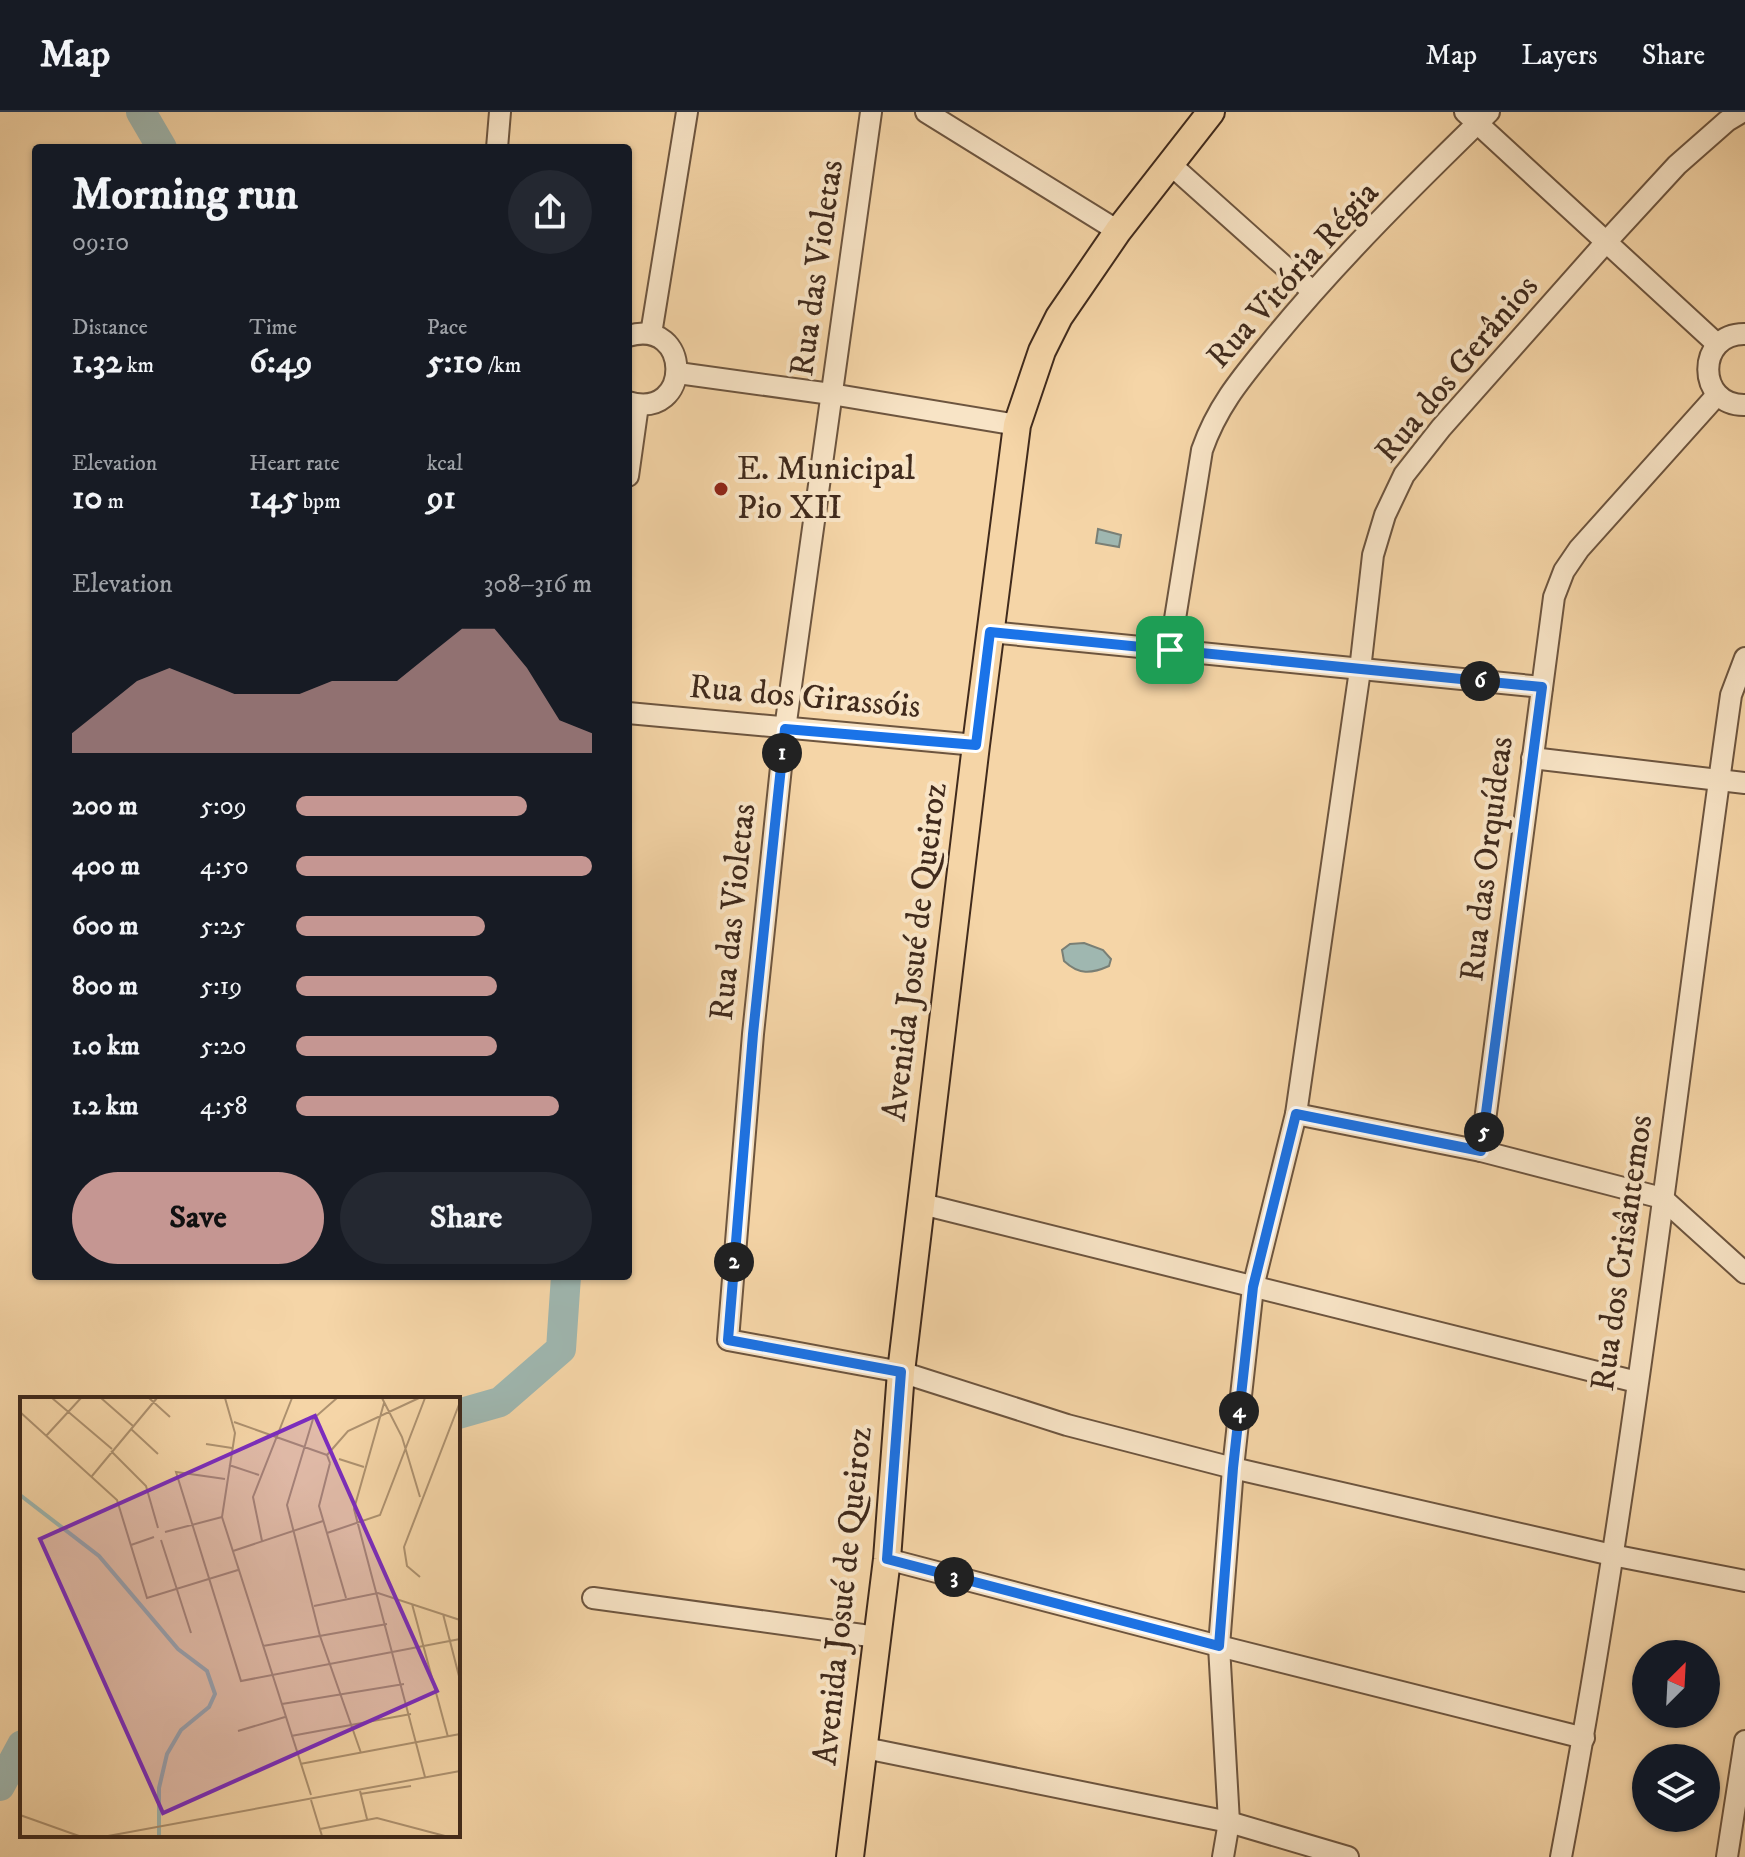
<!DOCTYPE html>
<meta charset="utf-8">
<style>
:root{--surface:#171b24;--page:#242831;--text:#f1f3f6;--muted:#9ea1a6;--line:#363941;--accent:#c59692}
body{margin:0;font-family:"IM FELL DW Pica",serif;background:var(--page);color:var(--text);height:100vh;display:flex;flex-direction:column;font-size:30px;white-space:nowrap}
*{box-sizing:border-box;margin:0}
p{font-size:26px;color:var(--muted)}
.icon{flex:none;width:44px;height:44px;fill:none;stroke:currentColor;stroke-width:2;stroke-linecap:round;stroke-linejoin:round}
.map{position:relative;flex:1;overflow:hidden}
.sheet{position:absolute;left:32px;top:32px;width:600px;height:1136px;display:flex;flex-direction:column;background:var(--surface);border-radius:8px;box-shadow:0 2px 6px #0004}
.sheet>*{flex:none}
.needle{width:52px;rotate:24deg}
.fabs{position:absolute;left:1632px;top:1528px;display:grid;gap:16px}
.fabs a{display:grid;place-items:center;width:88px;height:88px;border-radius:50%;background:var(--surface);box-shadow:0 2px 6px #0004;font-size:40px}
.pin{position:absolute;display:grid;place-items:center;width:68px;height:68px;color:#fff;margin:-34px;border-radius:16px;box-shadow:0 4px 12px #0006}
.km{position:absolute;width:40px;height:40px;margin:-20px;border-radius:50%;background:#222;color:#fff;font-size:22px;line-height:40px;text-align:center}
.round{display:grid;place-items:center;flex:none;width:84px;height:84px;border-radius:42px;background:var(--page)}
.overview{display:flex;align-items:center;justify-content:space-between;height:136px;padding:0 40px}
h1{font-size:44px;font-weight:700;line-height:60px}
.stats{display:grid;grid-template-columns:repeat(3,1fr);gap:12px;height:136px;padding:8px 40px}
.stats div{display:grid;align-content:center}
.stats b{font-size:34px;font-weight:700}
.stats small{font-size:22px;font-weight:400}
.stats p{font-size:22px}
.chart{height:224px;padding:16px 40px}
.chart p{display:flex;justify-content:space-between}
.chart svg{width:100%;height:144px;margin-top:8px;fill:var(--accent);opacity:.7}
.action{display:flex;gap:16px;margin-top:auto;padding:16px 40px}
.action a{flex:1;height:92px;border-radius:48px;background:var(--accent);color:#111;font-size:32px;font-weight:700;line-height:92px;text-align:center}
.action a+a{background:var(--page);color:var(--text)}
ul{padding:0 40px;list-style:none;font-size:26px}
li{display:grid;grid-template-columns:128px 96px 1fr;align-items:center;height:60px}
li i{height:20px;border-radius:10px;background:var(--accent)}
header{display:flex;align-items:center;gap:48px;box-sizing:border-box;height:112px;padding:0 40px;background:var(--surface);border-bottom:2px solid var(--line)}
header strong{font-size:38px}
nav{display:flex;gap:44px;margin-inline-start:auto;font-size:28px}
.map>svg:first-child{display:block}
.water{fill:#9fb7b0;stroke:#797f75;stroke-width:2}
.lines{fill:none;stroke-linecap:round;stroke-linejoin:round}
.river{stroke:#9fb7b0;stroke-width:30}
.minor-casing{stroke:#6d553f;stroke-width:24}
.major-casing{stroke:#402a1c;stroke-width:30}
.minor{stroke:#f8e4c6;stroke-width:20}
.major{stroke:#f5d5a7;stroke-width:26}
.route-casing{stroke:#fff;stroke-width:16}
.route{stroke:#1a73e8;stroke-width:10}
.poi-dot{fill:#8f2418;stroke:#f8e4c6;stroke-width:3}
.labels{text-anchor:middle;dominant-baseline:central;stroke-width:8;stroke-linejoin:round;paint-order:stroke}
.street-label{font-size:34px;fill:#402a1c;stroke:#f8e4c6}
.poi-label{font-size:34px;fill:#402a1c;stroke:#f8e4c6;text-anchor:start}
.inset-river{fill:none;stroke:#9fb7b0;stroke-width:4}
.inset-road{fill:none;stroke:#ad916f;stroke-width:2}
.view{fill:#7b2cbf;fill-opacity:0.15;stroke:#7b2cbf;stroke-width:4}
.inset-edge{fill:none;stroke:#402a1c;stroke-width:4}
</style>
<header>
<strong>Map</strong>
<nav><a>Map</a><a>Layers</a><a>Share</a></nav>
</header>
<div class="map">
<svg width="1745" height="1745" viewBox="0 0 1745 1745">
<rect width="100%" height="100%" fill="#f5d5a7"/>
<filter id="stains"><feTurbulence type="fractalNoise" baseFrequency=".0025" numOctaves="4"/><feColorMatrix values="0 0 0 0 .2 0 0 0 0 .09 0 0 0 0 .02 0 0 0 .5 -.17"/></filter>
<radialGradient id="worn" r=".72"><stop offset=".6" stop-color="#630" stop-opacity="0"/><stop offset="1" stop-color="#630" stop-opacity=".3"/></radialGradient>
<g class="water">
<polygon points="1098,417 1121,423 1119,435 1096,431"/>
<path d="M1084 831 1103 838 1111 847 1109 854C1091 862 1079 863 1064 849L1062 838 1070 832Z"/>
</g>
<g class="lines">
<g class="river">
<polyline points="141,0 162,36"/>
<polyline points="458,1302 500,1290 561,1237 566,1164"/>
<polyline points="0,1674 22,1633"/>
</g>
<defs>
<g id="minor">
<polyline points="871,0 785,617 753,922 728,1228 901,1260 1067,1313 1233,1356 1612,1443 1745,1469"/>
<polyline points="926,0 1118,119"/>
<polyline points="1465,0 1717,232"/>
<polyline points="497,36 500,0"/>
<polyline points="1170,52 1312,179"/>
<polyline points="651,222 687,0"/>
<path d="M1745 222C1696 221 1696 294 1745 293"/>
<path d="M628 224C692 205 693 309 628 290"/>
<polyline points="678,261 831,282 1017,313"/>
<polyline points="628,364 638,293"/>
<polyline points="990,520 1542,575"/>
<path d="M1170 538 1202 338C1218 292 1244 263 1274 226 1340 146 1415 72 1489 0"/>
<polyline points="628,601 976,633"/>
<polyline points="1532,646 1745,671"/>
<polyline points="1296,1002 1481,1039 1662,1086 1745,1161"/>
<polyline points="1481,1039 1554,485 1564,459 1579,437 1717,283"/>
<polyline points="922,1092 1637,1270"/>
<polyline points="887,1447 1219,1534 1584,1626"/>
<polyline points="593,1486 877,1525"/>
<polyline points="865,1636 1229,1710 1348,1745"/>
<polyline points="1223,1745 1229,1710 1219,1534 1233,1356 1253,1175 1296,1002 1360,558 1373,443 1385,403 1404,363 1441,316 1607,129 1677,53 1727,9 1742,0"/>
<path d="M1561 1745C1634 1361 1676 970 1731 583L1745 546"/>
<polyline points="1727,1745 1745,1629"/>
</g>
<polyline id="major" points="850,1745 887,1447 901,1260 976,633 1017,313 1042,239 1059,205 1118,119 1211,0"/>
</defs>
<use href="#minor" class="minor-casing"/>
<use href="#major" class="major-casing"/>
<use href="#minor" class="minor"/>
<use href="#major" class="major"/>
</g>
<g class="lines">
<defs>
<polygon id="route" points="990,520 1542,575 1481,1039 1296,1002 1253,1175 1233,1356 1219,1534 887,1447 901,1260 728,1228 753,922 785,617 976,633"/>
</defs>
<use href="#route" class="route-casing"/>
<use href="#route" class="route"/>
</g>
<circle class="poi-dot" cx="721" cy="377" r="8"/>
<g class="labels">
<g class="street-label">
<text transform="translate(817 156) rotate(-82)">Rua das Violetas</text>
<text transform="translate(1293 163) rotate(-48)">Rua Vitória Régia</text>
<text transform="translate(1457 257) rotate(-50)">Rua dos Gerânios</text>
<text transform="translate(805 585) rotate(5)">Rua dos Girassóis</text>
<text transform="translate(1487 747) rotate(-83)">Rua das Orquídeas</text>
<text transform="translate(733 800) rotate(-84)">Rua das Violetas</text>
<text transform="translate(915 840) rotate(-83)">Avenida Josué de Queiroz</text>
<text transform="translate(1622 1141) rotate(-82)">Rua dos Crisântemos</text>
<text transform="translate(843 1484) rotate(-84)">Avenida Josué de Queiroz</text>
</g>
<g class="poi-label">
<text x="737" y="357">E. Municipal<tspan x="737" dy="39">Pio XII</tspan></text>
</g>
</g>
<g transform="translate(20 1285)">
<rect width="440" height="440" fill="#f5d5a7"/>
<path class="inset-river" d="M0 98 79 159 158 252 187 274 195 297 189 310 161 333 147 357 139 391V439"/>
<path class="inset-road" d="M32 1 92 52M81 1 113 29M129 1 150 20M205 1 215 36 202 120 291 398M317 1 293 22 267 108 300 239 341 356M362 1 382 40 400 100M364 6 334 112 405 380M0 15 97 103 127 201 218 173M214 25 307 58M111 32 138 57M26 39 61 1M186 47 212 51M91 54 126 89 138 131M319 62 344 70M310 66 299 109 326 201M310 66 307 58 328 34 399 1M209 68 239 78M72 79 137 1M205 82 156 75 221 284 440 242M145 135 202 120M307 136 360 118 405 1M141 143 171 236M242 144 233 100 272 1M111 148 134 140M213 154 303 124M400 180 387 169 384 150 440 5M392 207 428 340M294 209 358 196 440 223M423 217 440 283M243 249 367 227M262 307 384 287M218 334 265 320M271 339 391 317M280 367 440 337M340 394 347 422M340 397 391 389M291 403 302 439M0 418 59 439M300 432 357 421 425 439M88 439 440 374"/>
<path class="view" d="M295 19 417 294 143 416 20 142Z"/>
<rect width="440" height="440" class="inset-edge"/>
</g>
<rect width="100%" height="100%" filter="url(#stains)"/>
<rect width="100%" height="100%" fill="url(#worn)"/>
</svg>
<div class="fabs">
<a><svg class="needle" viewBox="-14 -14 28 28"><path d="M0-13l5 13h-10z" fill="#e53935"/><path d="M0 13l5-13h-10z" fill="#9ea1a6"/></svg></a>
<a><svg class="icon" aria-label="layers" viewBox="0 0 24 24"><path d="M12 4l9 5-9 5-9-5zM3 14l9 5 9-5"/></svg></a>
</div>
<div class="pin" style="left:1170px;top:538px;background:#1e9e55"><svg class="icon" aria-label="arrive" viewBox="0 0 24 24"><path d="M6 21V4h12l-3 4 3 4H6"/></svg></div>
<b class="km" style="left:782px;top:641px">1</b>
<b class="km" style="left:734px;top:1150px">2</b>
<b class="km" style="left:954px;top:1465px">3</b>
<b class="km" style="left:1239px;top:1299px">4</b>
<b class="km" style="left:1484px;top:1020px">5</b>
<b class="km" style="left:1480px;top:569px">6</b>
<section class="sheet">
<div class="overview"><div><h1>Morning run</h1><p>09:10</p></div><a class="round"><svg class="icon" aria-label="share" viewBox="0 0 24 24"><path d="M12 15V3M7 8l5-5 5 5M5 13v7h14v-7"/></svg></a></div>
<div class="stats">
<div><p>Distance</p><b>1.32<small> km</small></b></div>
<div><p>Time</p><b>6:49</b></div>
<div><p>Pace</p><b>5:10<small> /km</small></b></div>
</div>
<div class="stats">
<div><p>Elevation</p><b>10<small> m</small></b></div>
<div><p>Heart rate</p><b>145<small> bpm</small></b></div>
<div><p>kcal</p><b>91</b></div>
</div>
<div class="chart"><p><span>Elevation</span>308–316 m</p>
<svg viewBox="0 0 160 44" preserveAspectRatio="none"><path d="M0 44V38L10 30L20 22L30 18L40 22L50 26L60 26L70 26L80 22L90 22L100 22L110 14L120 6L130 6L140 18L150 34L160 38V44z"/></svg>
</div>
<ul>
<li><b>200 m</b>5:09<i style="width:78%"></i></li>
<li><b>400 m</b>4:50<i style="width:100%"></i></li>
<li><b>600 m</b>5:25<i style="width:64%"></i></li>
<li><b>800 m</b>5:19<i style="width:68%"></i></li>
<li><b>1.0 km</b>5:20<i style="width:68%"></i></li>
<li><b>1.2 km</b>4:58<i style="width:89%"></i></li>
</ul>
<div class="action"><a>Save</a><a>Share</a></div>
</section>
</div>
